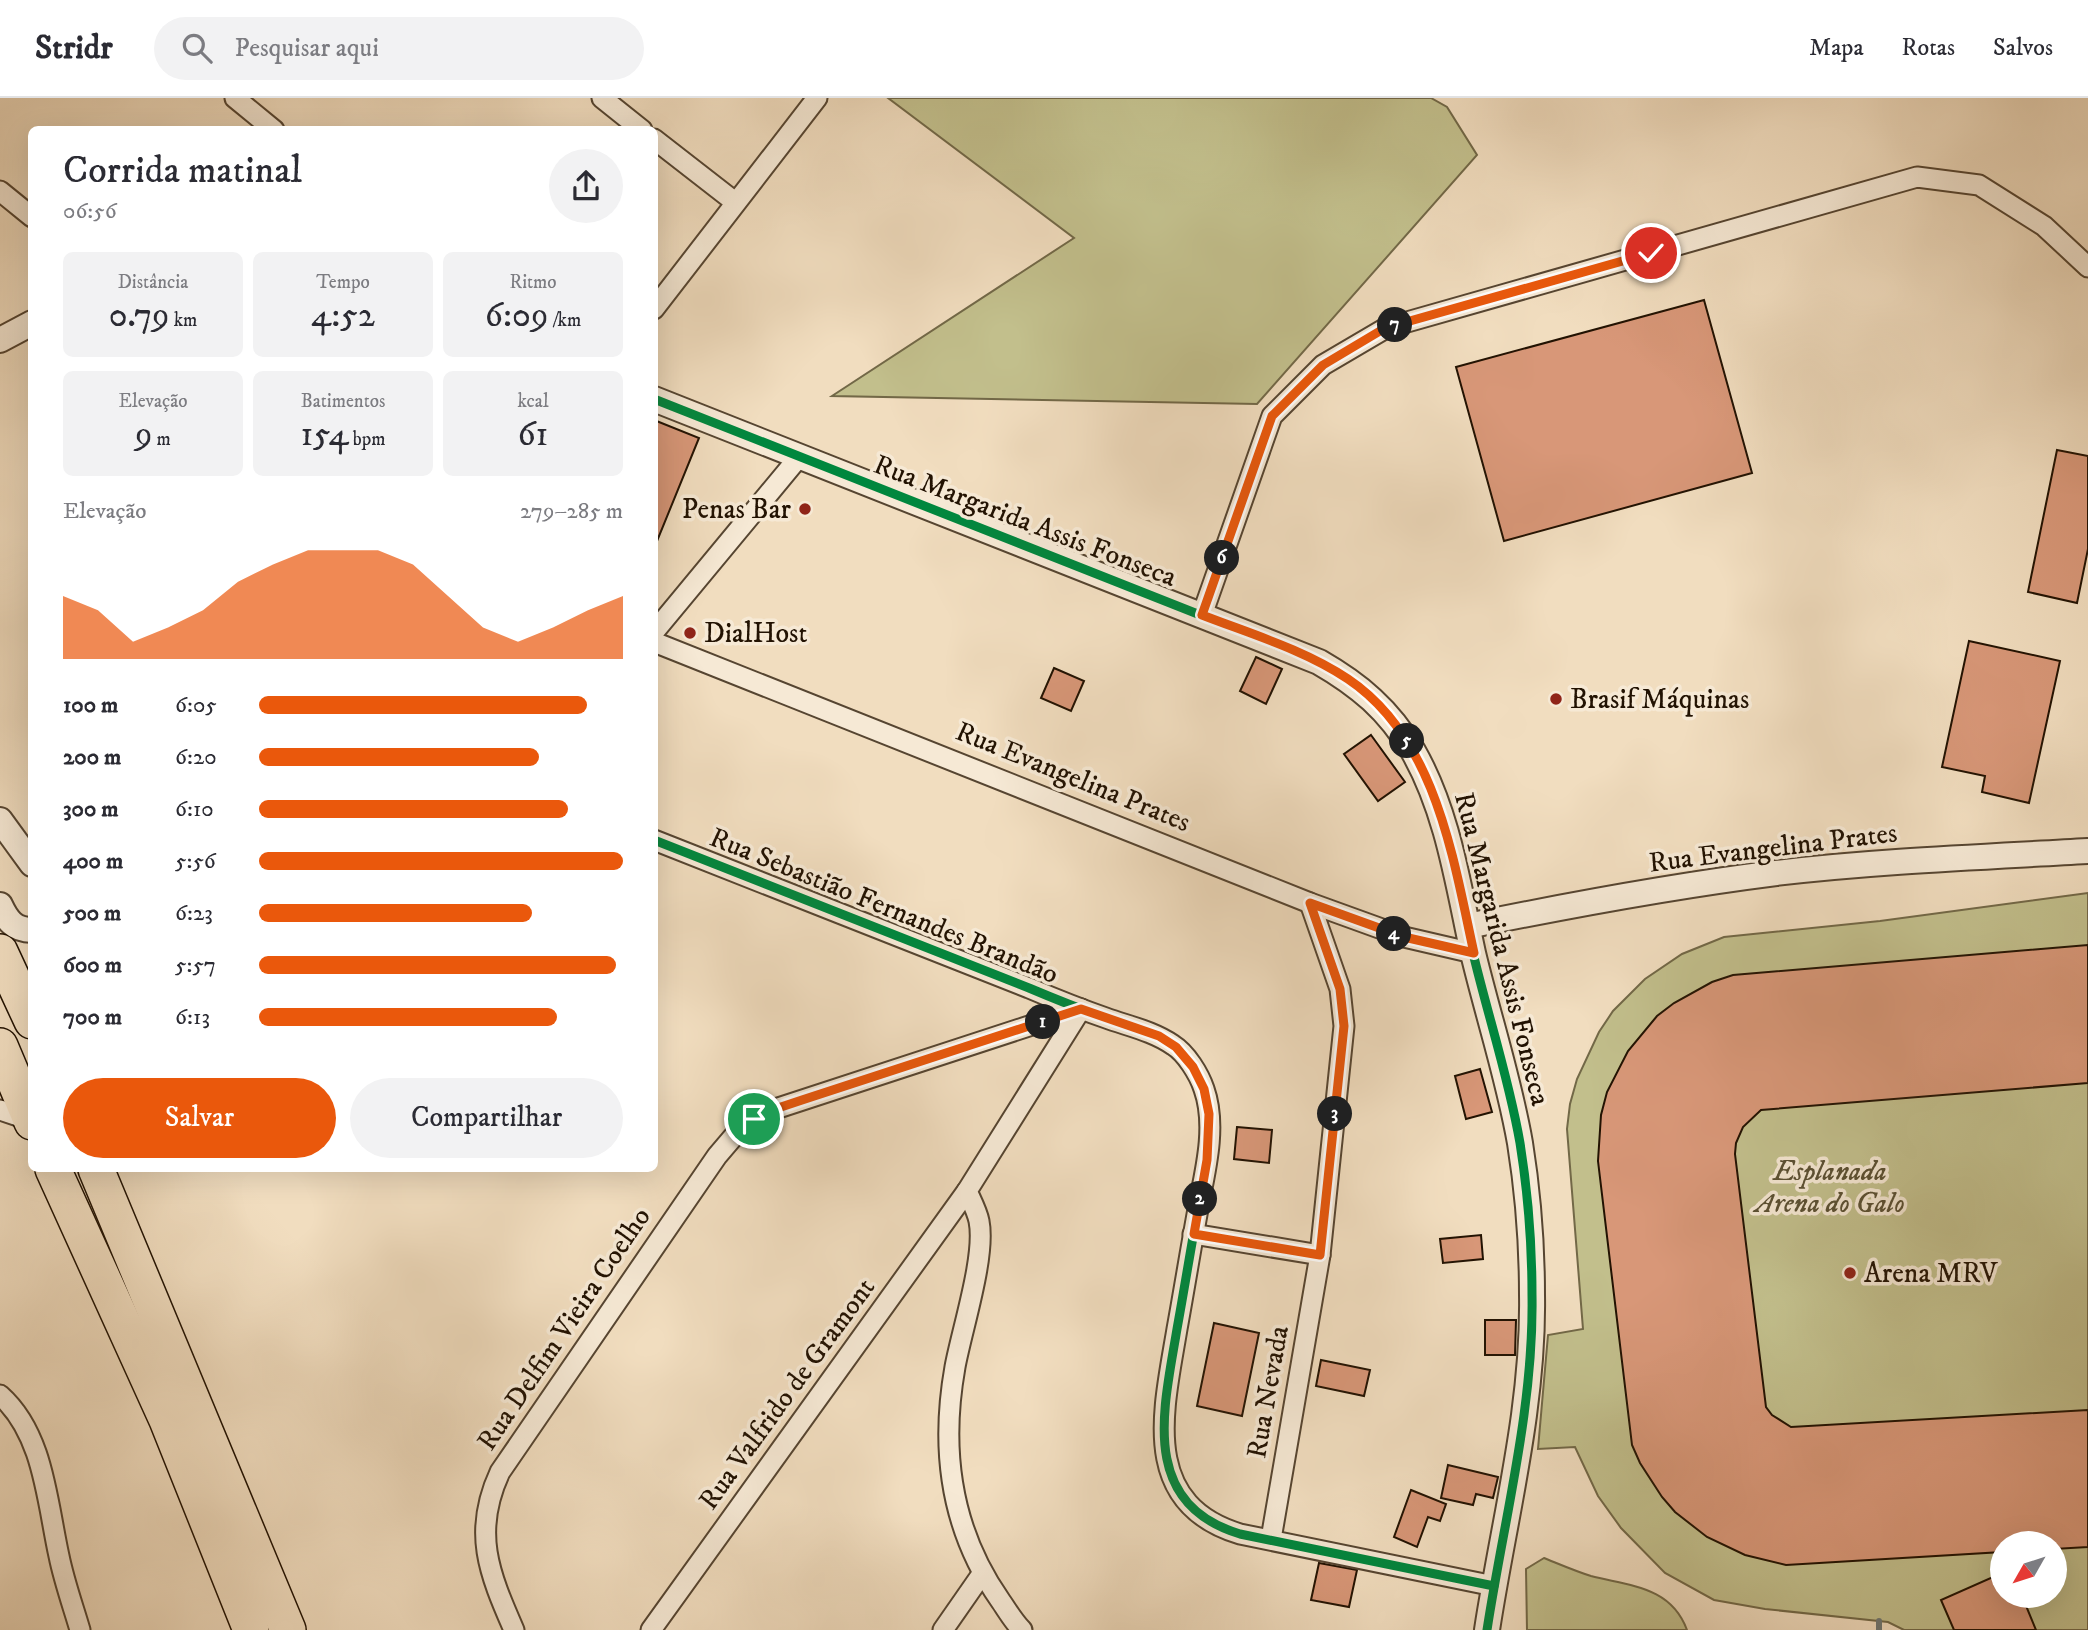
<!DOCTYPE html>
<html lang="pt">
<meta charset="utf-8">
<style>
:root{--surface:#fff;--page:#f2f2f3;--text:#2b2b33;--muted:#7c7c81;--line:#e1e1e2;--accent:#ea580c}
body{margin:0;font-family:"IM FELL DW Pica",serif;background:var(--page);color:var(--text);height:100vh;display:flex;flex-direction:column;font-size:26px;white-space:nowrap}
*{box-sizing:border-box;margin:0}
p{font-size:23px;color:var(--muted)}
.icon{flex:none;width:38px;height:38px;fill:none;stroke:currentColor;stroke-width:2;stroke-linecap:round;stroke-linejoin:round}
.map{position:relative;flex:1;overflow:hidden}
.sheet{position:absolute;left:28px;top:28px;width:630px;height:1046px;display:flex;flex-direction:column;background:var(--surface);border-radius:10px;box-shadow:0 7px 28px #0002}
.sheet>*{flex:none}
.needle{width:46px;rotate:231deg}
.tools{position:absolute;left:1990px;top:1433px;display:grid;gap:14px}
.tools a{display:grid;place-items:center;width:77px;height:77px;border-radius:50%;background:var(--surface);box-shadow:0 7px 28px #0002;font-size:35px}
.pin{position:absolute;display:grid;place-items:center;width:60px;height:60px;color:#fff;margin:-30px;border:4px solid #fff;border-radius:50%;box-shadow:0 2px 7px #0007}
.km{position:absolute;width:35px;height:35px;margin:-18px;border-radius:50%;background:#222;color:#fff;font-size:19px;line-height:35px;text-align:center}
.round{display:grid;place-items:center;flex:none;width:74px;height:74px;border-radius:37px;background:var(--page)}
.head{display:flex;align-items:center;justify-content:space-between;height:119px;padding:0 35px}
h1{font-size:38px;font-weight:600;line-height:52px}
.figures{display:grid;grid-template-columns:repeat(3,1fr);gap:10px;height:119px;padding:7px 35px}
.figures div{display:grid;align-content:center;border-radius:10px;background:var(--page);text-align:center}
.figures b{font-size:35px;font-weight:600}
.figures small{font-size:19px;font-weight:400}
.figures p{font-size:19px}
.chart{height:196px;padding:14px 35px}
.chart p{display:flex;justify-content:space-between}
.chart svg{width:100%;height:126px;margin-top:7px;fill:var(--accent);opacity:.7}
.action{display:flex;gap:14px;margin-top:auto;padding:14px 35px}
.action a{flex:1;height:80px;border-radius:42px;background:var(--accent);color:#fff;font-size:28px;font-weight:600;line-height:80px;text-align:center}
.action a+a{background:var(--page);color:var(--text)}
ul{padding:0 35px;list-style:none;font-size:23px}
li{display:grid;grid-template-columns:112px 84px 1fr;align-items:center;height:52px}
li i{height:18px;border-radius:9px;background:var(--accent)}
header{display:flex;align-items:center;gap:42px;box-sizing:border-box;height:98px;padding:0 35px;background:var(--surface);border-bottom:2px solid var(--line)}
header strong{font-size:33px}
nav{display:flex;gap:38px;margin-inline-start:auto;font-size:24px}
.search{width:490px;height:63px;background:var(--page);display:flex;align-items:center;gap:18px;box-sizing:border-box;padding:0 24px;border-radius:38px;color:var(--muted);font-size:26px}
.map>svg:first-child{display:block}
.green{fill:#c2bf8c;stroke:#726847;stroke-width:2;fill-rule:evenodd}
.lines{fill:none;stroke-linecap:round;stroke-linejoin:round}
.stream{stroke:#6e7673;stroke-width:6}
.building{fill:#d89778;stroke:#221202;stroke-width:2}
.minor-casing{stroke:#564531;stroke-width:23}
.tertiary-casing{stroke:#564531;stroke-width:28}
.motorway-casing{stroke:#221202;stroke-width:38}
.minor{stroke:#f6e9d5;stroke-width:19}
.tertiary{stroke:#f6e9d5;stroke-width:24}
.motorway{stroke:#f1ddbf;stroke-width:35}
.cycleway-casing{stroke:#f6e9d5;stroke-width:13}
.cycleway{stroke:#00873e;stroke-width:9}
.route-casing{stroke:#fff;stroke-width:14}
.route{stroke:#ea580c;stroke-width:9}
.poi-dot{fill:#8f2418;stroke:#f6e9d5;stroke-width:2.5}
.labels{text-anchor:middle;dominant-baseline:central;stroke-width:7;stroke-linejoin:round;paint-order:stroke}
.poi-label{font-size:28px;fill:#221202;stroke:#f6e9d5;text-anchor:start}
.street-label{font-size:28px;fill:#221202;stroke:#f6e9d5}
.park-label{font-size:28px;font-style:italic;fill:#5a4f32;stroke:#f6e9d5}
</style>
<header>
<strong>Stridr</strong>
<div class="search"><svg class="icon" aria-label="search" viewBox="0 0 24 24"><circle cx="10" cy="10" r="6"/><path d="M15 15l6 6"/></svg>Pesquisar aqui</div>
<nav><a>Mapa</a><a>Rotas</a><a>Salvos</a></nav>
</header>
<div class="map">
<svg width="2088" height="1532" viewBox="0 0 2088 1532">
<rect width="100%" height="100%" fill="#f1ddbf"/>
<filter id="stains"><feTurbulence type="fractalNoise" baseFrequency=".00286" numOctaves="4"/><feColorMatrix values="0 0 0 0 .2 0 0 0 0 .09 0 0 0 0 .02 0 0 0 .5 -.17"/></filter>
<radialGradient id="worn" r=".72"><stop offset=".6" stop-color="#630" stop-opacity="0"/><stop offset="1" stop-color="#630" stop-opacity=".3"/></radialGradient>
<g class="green">
<polygon points="888,0 1431,0 1447,9 1477,57 1257,306 832,298 1074,140"/>
<path d="M2088 795V1532H1904L1888 1524 1765 1511 1714 1502 1665 1475 1621 1430 1598 1398 1575 1349 1538 1351 1548 1237 1583 1231 1567 1031 1570 1006 1577 981 1599 934 1613 913 1645 881 1682 856 1724 839 1880 823ZM2002 1446H2054V1498H2002Z"/>
<path d="M1544 1460C1559 1466 1575 1473 1591 1478 1629 1488 1671 1488 1687 1532H1527L1526 1471Z"/>
</g>
<g class="lines">
<polyline class="stream" points="1879,1523 1879,1532"/>
</g>
<g class="building">
<polygon points="1704,202 1752,375 1504,443 1456,269"/>
<polygon points="654,322 699,340 655,448 654,448"/>
<polygon points="2057,352 2088,358 2088,451 2077,505 2028,494"/>
<polygon points="1969,543 2060,563 2029,705 1982,694 1985,678 1942,669"/>
<polygon points="1256,559 1282,571 1266,606 1240,593"/>
<polygon points="1054,570 1084,583 1071,613 1041,600"/>
<polygon points="1371,637 1405,684 1378,703 1344,656"/>
<polygon points="2088,847 2088,985 1761,1012 1743,1029 1736,1045 1735,1056 1766,1309 1772,1317 1791,1329 2088,1312 2088,1449 2054,1451 2054,1446 2002,1446 2002,1454 1786,1467 1745,1457 1707,1439 1675,1414 1662,1399 1640,1365 1632,1347 1598,1063 1601,1017 1607,994 1628,953 1657,918 1674,905 1712,884 1733,877"/>
<polygon points="1480,971 1492,1014 1466,1021 1455,978"/>
<polygon points="1237,1029 1272,1032 1269,1065 1234,1061"/>
<polygon points="1481,1137 1483,1161 1443,1165 1440,1141"/>
<polygon points="1485,1222 1516,1222 1515,1257 1485,1257"/>
<polygon points="1214,1225 1259,1235 1242,1318 1197,1308"/>
<polygon points="1321,1262 1370,1272 1364,1298 1316,1288"/>
<polygon points="1448,1367 1498,1379 1493,1400 1476,1396 1473,1407 1441,1400"/>
<polygon points="1411,1392 1446,1406 1440,1423 1428,1419 1417,1449 1394,1439"/>
<polygon points="1319,1465 1357,1472 1349,1509 1311,1502"/>
<polygon points="2002,1475 2002,1498 2022,1498 2036,1532 1954,1532 1941,1502"/>
</g>
<g class="lines">
<defs>
<g id="minor">
<polyline points="235,0 274,32"/>
<polyline points="602,0 642,32"/>
<polyline points="654,41 735,104"/>
<polyline points="0,93 32,119"/>
<polyline points="654,211 817,0"/>
<polyline points="1202,517 1272,318 1323,267 1386,230 1917,79 1979,87 2044,128 2088,169"/>
<polyline points="654,534 799,359"/>
<polyline points="654,544 1310,805 1404,839 1473,855"/>
<path d="M654 742C779 791 904 841 1029 890 1055 901 1080 911 1106 920 1128 928 1153 933 1173 947 1186 955 1199 976 1204 991 1216 1025 1207 1066 1200 1100 1192 1143 1185 1187 1177 1231 1164 1310 1138 1405 1240 1436L1494 1488"/>
<polyline points="0,1012 30,1022"/>
<polyline points="1193,1136 1320,1157"/>
<path d="M0 1297C44 1336 47 1404 59 1458 64 1483 73 1508 80 1532"/>
<polyline points="1271,1441 1320,1157 1344,928 1340,891 1310,805"/>
<path d="M514 1532C489 1475 472 1434 500 1374L717 1058 740 1031 766 1014 1081 911"/>
<polyline points="651,1532 967,1093"/>
<polyline points="943,1532 982,1476"/>
<path d="M1022 1532C1013 1523 1007 1512 1000 1502 951 1432 940 1353 955 1269 962 1231 986 1158 979 1123 977 1113 971 1102 967 1093L1081 911"/>
</g>
<g id="tertiary">
<polyline points="0,242 32,225"/>
<path d="M654 301 1319 564C1359 587 1389 612 1413 653 1448 714 1458 787 1473 855 1488 918 1509 981 1520 1045 1528 1095 1532 1147 1532 1197 1534 1310 1504 1421 1487 1532"/>
<polyline points="0,722 32,766"/>
<path d="M0 807C7 822 14 832 32 832"/>
<path d="M1468 828C1570 807 1673 788 1776 775 1879 763 1984 759 2088 753"/>
</g>
<g id="motorway">
<polyline points="0,854 32,923"/>
<polyline points="0,948 32,1024"/>
<polyline points="53,1071 167,1322 251,1532"/>
<polyline points="96,1071 288,1532"/>
</g>
</defs>
<use href="#minor" class="minor-casing"/>
<use href="#tertiary" class="tertiary-casing"/>
<use href="#motorway" class="motorway-casing"/>
<use href="#minor" class="minor"/>
<use href="#tertiary" class="tertiary"/>
<use href="#motorway" class="motorway"/>
<defs>
<g id="cycleway">
<path d="M654 301 1319 564C1359 587 1389 612 1413 653 1448 714 1458 787 1473 855 1488 918 1509 981 1520 1045 1528 1095 1532 1147 1532 1197 1534 1310 1504 1421 1487 1532"/>
<path d="M654 742C779 791 904 841 1029 890 1055 901 1080 911 1106 920 1128 928 1153 933 1173 947 1186 955 1199 976 1204 991 1216 1025 1207 1066 1200 1100 1192 1143 1185 1187 1177 1231 1164 1310 1138 1405 1240 1436L1494 1488"/>
</g>
</defs>
<use href="#cycleway" class="cycleway-casing"/>
<use href="#cycleway" class="cycleway"/>
</g>
<g class="lines">
<defs>
<path id="route" d="M754 1021 766 1014 802 1002 1081 911 1159 938 1176 949 1193 969 1204 991 1209 1016 1207 1062 1194 1136 1320 1157 1344 928 1340 891 1310 805 1404 839 1474 855C1453 760 1436 640 1348 581 1305 552 1251 536 1202 517L1272 318 1323 267 1385 230 1651 155"/>
</defs>
<use href="#route" class="route-casing"/>
<use href="#route" class="route"/>
</g>
<g class="poi-dot">
<circle cx="805" cy="411" r="7"/>
<circle cx="690" cy="535" r="7"/>
<circle cx="1556" cy="601" r="7"/>
<circle cx="1850" cy="1175" r="7"/>
</g>
<g class="labels">
<g class="poi-label">
<text x="791" y="411" text-anchor="end">Penas Bar</text>
<text x="704" y="535">DialHost</text>
<text x="1570" y="601">Brasif Máquinas</text>
<text x="1864" y="1175">Arena MRV</text>
</g>
<g class="street-label">
<text transform="translate(1025 423) rotate(21)">Rua Margarida Assis Fonseca</text>
<text transform="translate(1073 679) rotate(22)">Rua Evangelina Prates</text>
<text transform="translate(1773 750) rotate(-7)">Rua Evangelina Prates</text>
<text transform="translate(884 808) rotate(22)">Rua Sebastião Fernandes Brandão</text>
<text transform="translate(1502 851) rotate(76)">Rua Margarida Assis Fonseca</text>
<text transform="translate(564 1231) rotate(-56)">Rua Delfim Vieira Coelho</text>
<text transform="translate(1268 1294) rotate(-80)">Rua Nevada</text>
<text transform="translate(787 1296) rotate(-54)">Rua Valfrido de Gramont</text>
</g>
<g class="park-label">
<text x="1830" y="1073">Esplanada<tspan x="1830" dy="32">Arena do Galo</tspan></text>
</g>
</g>
<rect width="100%" height="100%" filter="url(#stains)"/>
<rect width="100%" height="100%" fill="url(#worn)"/>
</svg>
<div class="tools">
<a><svg class="needle" viewBox="-14 -14 28 28"><path d="M0-13l5 13h-10z" fill="#e53935"/><path d="M0 13l5-13h-10z" fill="#7c7c81"/></svg></a>
</div>
<div class="pin" style="left:754px;top:1021px;background:#1e9e55"><svg class="icon" aria-label="arrive" viewBox="0 0 24 24"><path d="M6 21V4h12l-3 4 3 4H6"/></svg></div>
<div class="pin" style="left:1651px;top:155px;background:#d93025"><svg class="icon" aria-label="check" viewBox="0 0 24 24"><path d="M5 12l5 5 9-10"/></svg></div>
<b class="km" style="left:1043px;top:924px">1</b>
<b class="km" style="left:1200px;top:1101px">2</b>
<b class="km" style="left:1335px;top:1016px">3</b>
<b class="km" style="left:1394px;top:836px">4</b>
<b class="km" style="left:1407px;top:643px">5</b>
<b class="km" style="left:1222px;top:460px">6</b>
<b class="km" style="left:1395px;top:227px">7</b>
<section class="sheet">
<div class="head"><div><h1>Corrida matinal</h1><p>06:56</p></div><a class="round"><svg class="icon" aria-label="share" viewBox="0 0 24 24"><path d="M12 15V3M7 8l5-5 5 5M5 13v7h14v-7"/></svg></a></div>
<div class="figures">
<div><p>Distância</p><b>0.79<small> km</small></b></div>
<div><p>Tempo</p><b>4:52</b></div>
<div><p>Ritmo</p><b>6:09<small> /km</small></b></div>
</div>
<div class="figures">
<div><p>Elevação</p><b>9<small> m</small></b></div>
<div><p>Batimentos</p><b>154<small> bpm</small></b></div>
<div><p>kcal</p><b>61</b></div>
</div>
<div class="chart"><p><span>Elevação</span>279–285 m</p>
<svg viewBox="0 0 160 44" preserveAspectRatio="none"><path d="M0 44V22L10 27L20 38L30 33L40 27L50 17L60 11L70 6L80 6L90 6L100 11L110 22L120 33L130 38L140 33L150 27L160 22V44z"/></svg>
</div>
<ul>
<li><b>100 m</b>6:05<i style="width:90%"></i></li>
<li><b>200 m</b>6:20<i style="width:77%"></i></li>
<li><b>300 m</b>6:10<i style="width:85%"></i></li>
<li><b>400 m</b>5:56<i style="width:100%"></i></li>
<li><b>500 m</b>6:23<i style="width:75%"></i></li>
<li><b>600 m</b>5:57<i style="width:98%"></i></li>
<li><b>700 m</b>6:13<i style="width:82%"></i></li>
</ul>
<div class="action"><a>Salvar</a><a>Compartilhar</a></div>
</section>
</div>
